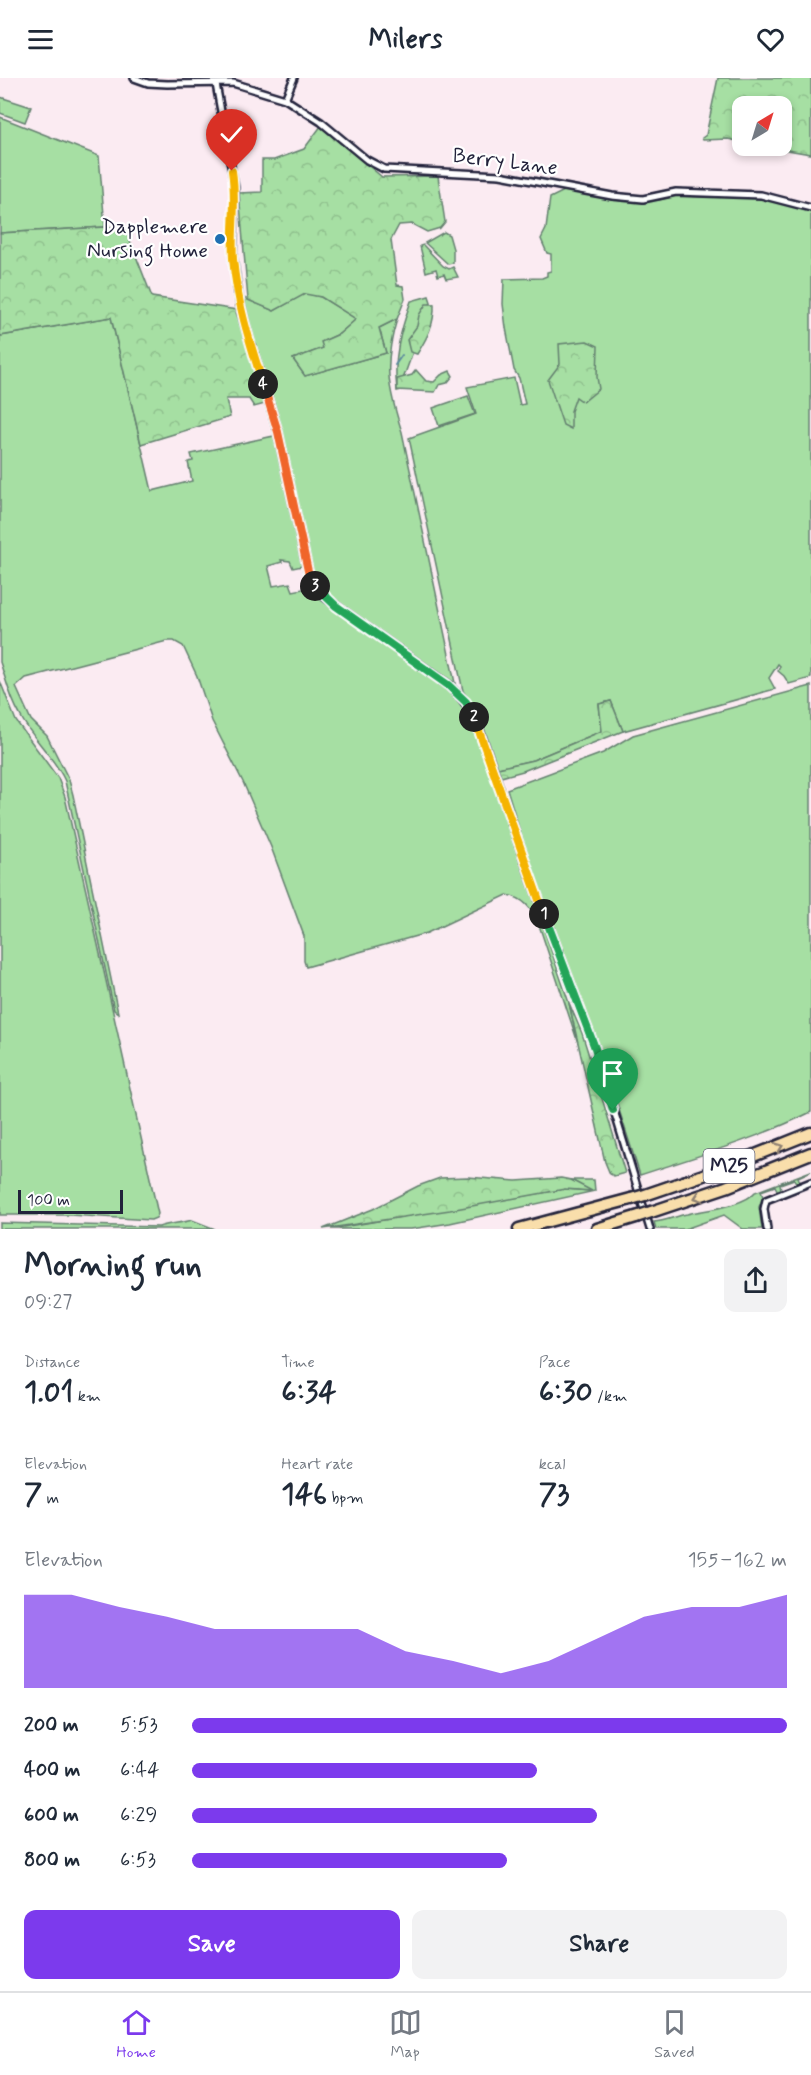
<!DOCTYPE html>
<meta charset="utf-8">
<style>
:root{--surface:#fff;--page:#f2f2f3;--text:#1f2937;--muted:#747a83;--line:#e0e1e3;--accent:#7c3aed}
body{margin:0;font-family:Mynerve,sans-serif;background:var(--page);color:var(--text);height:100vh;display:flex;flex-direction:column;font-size:22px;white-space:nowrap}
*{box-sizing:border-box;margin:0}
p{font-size:20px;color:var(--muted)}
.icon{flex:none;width:33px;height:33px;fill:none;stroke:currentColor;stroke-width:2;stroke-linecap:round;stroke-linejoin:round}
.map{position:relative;height:1151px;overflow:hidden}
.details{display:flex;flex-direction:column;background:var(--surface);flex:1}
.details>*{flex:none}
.needle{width:39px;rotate:38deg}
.tools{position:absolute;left:732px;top:18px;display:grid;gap:12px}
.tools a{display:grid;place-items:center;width:60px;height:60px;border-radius:12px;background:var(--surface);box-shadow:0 3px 9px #0003;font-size:30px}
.scale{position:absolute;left:18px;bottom:15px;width:105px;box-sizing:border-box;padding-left:6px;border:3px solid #22223b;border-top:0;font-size:16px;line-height:21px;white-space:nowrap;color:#22223b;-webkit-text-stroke:4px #fff;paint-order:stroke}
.pin{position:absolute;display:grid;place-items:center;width:51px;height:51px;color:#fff;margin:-62px -26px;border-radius:50% 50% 50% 0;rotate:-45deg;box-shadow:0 0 6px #0007}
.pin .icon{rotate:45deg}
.km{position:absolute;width:30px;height:30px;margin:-15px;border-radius:50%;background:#222;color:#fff;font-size:16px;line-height:30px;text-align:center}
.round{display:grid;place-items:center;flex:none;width:63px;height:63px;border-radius:12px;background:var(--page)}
.overview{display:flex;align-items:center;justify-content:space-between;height:102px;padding:0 24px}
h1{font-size:33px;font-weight:800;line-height:45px}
.stats{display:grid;grid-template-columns:repeat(3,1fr);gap:9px;height:102px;padding:6px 24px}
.stats div{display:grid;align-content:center}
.stats b{font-size:30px;font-weight:800}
.stats small{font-size:16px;font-weight:400}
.stats p{font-size:16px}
.chart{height:168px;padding:12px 24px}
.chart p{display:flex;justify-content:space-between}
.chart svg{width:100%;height:108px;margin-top:6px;fill:var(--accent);opacity:.7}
.primary-button{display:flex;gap:12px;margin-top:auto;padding:12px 24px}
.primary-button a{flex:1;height:69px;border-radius:12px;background:var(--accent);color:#fff;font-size:24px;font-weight:800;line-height:69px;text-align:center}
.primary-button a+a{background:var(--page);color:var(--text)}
ul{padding:0 24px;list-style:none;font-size:20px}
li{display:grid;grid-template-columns:96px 72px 1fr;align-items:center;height:45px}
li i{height:15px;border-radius:8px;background:var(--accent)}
header{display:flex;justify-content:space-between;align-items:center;height:78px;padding:0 24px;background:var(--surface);font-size:27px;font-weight:800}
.tab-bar{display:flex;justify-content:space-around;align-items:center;height:84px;border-top:2px solid var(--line);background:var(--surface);font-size:16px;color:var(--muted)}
.tab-bar a{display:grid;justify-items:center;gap:3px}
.tab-bar .current{color:var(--accent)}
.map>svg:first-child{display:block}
.grass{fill:#a6dfa3;stroke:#64806f;stroke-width:1.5}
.forest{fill:url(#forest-crowns);stroke:#64806f;stroke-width:1.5}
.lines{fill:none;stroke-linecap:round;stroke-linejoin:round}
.stream{stroke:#5c8a9e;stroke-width:2}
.minor-casing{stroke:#22223b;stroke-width:10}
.motorway-casing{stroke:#22223b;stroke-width:15}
.minor{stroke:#fff;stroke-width:5}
.motorway{stroke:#f9deab;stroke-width:10}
.motorway-bridge-casing{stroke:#22223b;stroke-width:15;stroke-linecap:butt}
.motorway-bridge{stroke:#f9deab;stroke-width:10}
.oneway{stroke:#8e8073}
.split-1-casing{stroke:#fff;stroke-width:12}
.split-2-casing{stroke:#fff;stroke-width:12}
.split-3-casing{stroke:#fff;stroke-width:12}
.split-4-casing{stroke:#fff;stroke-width:12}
.split-5-casing{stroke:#fff;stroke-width:12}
.split-1{stroke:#22a559;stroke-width:8}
.split-2{stroke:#f5b400;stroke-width:8}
.split-3{stroke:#22a559;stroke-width:8}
.split-4{stroke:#f0652b;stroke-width:8}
.split-5{stroke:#f5b400;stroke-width:8}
.poi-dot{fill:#1f6fb2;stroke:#fff;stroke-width:2}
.labels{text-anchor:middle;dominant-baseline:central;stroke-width:4.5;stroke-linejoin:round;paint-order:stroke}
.shield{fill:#fff;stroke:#646476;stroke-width:1.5}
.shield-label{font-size:20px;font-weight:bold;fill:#22223b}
.street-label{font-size:21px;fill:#22223b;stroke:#fff}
.poi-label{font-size:21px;fill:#22223b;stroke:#fff;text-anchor:end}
</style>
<header><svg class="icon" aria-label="menu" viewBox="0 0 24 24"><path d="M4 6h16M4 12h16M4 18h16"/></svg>Milers<svg class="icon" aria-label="heart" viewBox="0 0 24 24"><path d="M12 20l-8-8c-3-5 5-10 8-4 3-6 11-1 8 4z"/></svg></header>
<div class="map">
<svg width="811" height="1151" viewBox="0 0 811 1151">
<defs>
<pattern id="forest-crowns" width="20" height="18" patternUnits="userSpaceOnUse" patternTransform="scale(1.5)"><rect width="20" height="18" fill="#a6dfa3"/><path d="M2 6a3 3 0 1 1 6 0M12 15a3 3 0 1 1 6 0" fill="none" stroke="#8fbf8d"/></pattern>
</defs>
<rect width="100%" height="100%" fill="#fbebf2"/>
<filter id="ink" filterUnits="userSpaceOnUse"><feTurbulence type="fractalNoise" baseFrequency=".0167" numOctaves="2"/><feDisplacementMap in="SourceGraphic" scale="12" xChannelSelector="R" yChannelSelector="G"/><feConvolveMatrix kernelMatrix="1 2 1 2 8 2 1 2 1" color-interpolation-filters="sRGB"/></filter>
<g filter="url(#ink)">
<g class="grass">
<polygon points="0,19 31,29 25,44 0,35"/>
<polygon points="0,39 99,78 105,149 0,155"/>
<polygon points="566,112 621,123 659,122 674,118 761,120 811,133 811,600 789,606 784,598 778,593 780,588 778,586 769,600 775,611 623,653 611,623 599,626 602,653 533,682 498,690 473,628 463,613 409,360 476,336 467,309 514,300 520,327 525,326 519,300 514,292 506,250 503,226 504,201 542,200 547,198 547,194 551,193 551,176 547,175 541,161 546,151 550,120"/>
<polygon points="444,154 449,157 453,171 453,185 448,186 425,165"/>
<polygon points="423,167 443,188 449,191 453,189 458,199 446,201 444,196 438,198 436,191 426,194 420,168"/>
<path d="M305 215 321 219 357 241 339 256 322 264 324 270 293 281 305 298 386 275 379 250 397 241C383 287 388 310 402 354L455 605 328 517 313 496 302 461 277 334 256 274 244 220 274 233Z"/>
<path d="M429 218 431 224 402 304V312L397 313C393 280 400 254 411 223Z"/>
<path d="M111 239 152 413 192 403 188 384 193 383 191 376 274 358 302 488 293 490 290 483 281 482 282 484 268 488 273 508 290 505 293 513 308 510 441 605 458 620 469 636 493 701 569 925 578 965 538 844C531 830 524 820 507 817L427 855 306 889 304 883V858L271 769 243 704 212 643 197 598 183 568 174 563H167L26 600 16 609 31 642 47 658 69 702 73 717 118 935 114 932 65 703C54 678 32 661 20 637 10 620 6 602 0 584V258Z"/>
<polygon points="468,318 475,336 439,348 433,330"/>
<polygon points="0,603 16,643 58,700 65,719 158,1136 156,1140 151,1142 69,1137 0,1137"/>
<path d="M811 608V1034C757 1061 698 1078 640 1097L603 982 533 796 507 711 603 675 633 657Z"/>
<path d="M811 1093 798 1099 800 1104 796 1105 794 1101 780 1106 781 1111 777 1112 775 1108 761 1113 763 1119 759 1129 762 1151H743L724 1137 685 1151H656L654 1144C665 1143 676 1138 687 1136 704 1132 745 1128 755 1114Z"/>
<polygon points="571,1102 594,1102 595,1113 450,1145 411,1151 331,1151 565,1111 590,1113"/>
<path d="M192 1142 215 1151H0V1145L159 1149C165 1146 183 1145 192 1142Z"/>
</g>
<g class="forest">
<polygon points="718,0 811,0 811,76 764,68 782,68 782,28 742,28 742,64 728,61 703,62 702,60 706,57"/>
<polygon points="321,48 382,99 438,98 445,144 440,150 427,154 412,146 399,147 391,162 397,207 403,208 405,221 397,241 379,250 386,275 305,298 293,281 323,270 321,264 339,256 356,241 321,219 305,216 274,233 248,222 239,115 262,114 262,82 274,82 304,71"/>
<polygon points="105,149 125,150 152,219 237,232 265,326 254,329 249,321 226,321 230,339 141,366 111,239 0,258 0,155"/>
<path d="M426 226H434C435 246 427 260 417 276L410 274 407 262 417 248 419 237Z"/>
<polygon points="587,263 598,268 597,299 599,311 583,324 576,319 571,333 571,351 563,347 548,302 560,286 559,266"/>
<polygon points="416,292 426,303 434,304 441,297 450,293 453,298 447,305 439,307 435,314 397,312 397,301 412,297"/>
<polygon points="611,623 623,653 523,693 501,699 498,690 533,682 602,653 599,626"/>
<polygon points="569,925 582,955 625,1095 614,1098 610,1096 605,1084"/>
<polygon points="468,1099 516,1103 561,1100 571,1102 592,1113 565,1111 450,1132 323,1151 373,1131 418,1108 440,1100"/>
</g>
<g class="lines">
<polyline class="stream" points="395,287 402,277"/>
<defs>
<g id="minor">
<polyline points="134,0 148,5 167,6 233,5 285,21 321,44 367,82 384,91 500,97 612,118 643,121 676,114 761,117 811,130"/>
<path d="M216 6 235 110 233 179 241 234 278 354 308 493 317 511 323 518 448 607C464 620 471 634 480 652L529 796 595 970 650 1151"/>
<polyline points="285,21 294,0"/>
<polyline points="767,1151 764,1131 766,1122 811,1104"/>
</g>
<g id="motorway">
<polyline points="645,1117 718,1092 811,1055"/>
<polyline points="651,1134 726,1109 811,1075"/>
<polyline points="519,1151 631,1121"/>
<polyline points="597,1151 636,1139"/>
</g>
</defs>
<use href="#minor" class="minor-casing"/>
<use href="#motorway" class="motorway-casing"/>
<use href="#minor" class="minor"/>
<use href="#motorway" class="motorway"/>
<defs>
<g id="motorway-bridge">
<polyline points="631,1121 645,1117"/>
<polyline points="636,1139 651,1134"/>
</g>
</defs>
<use href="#motorway-bridge" class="motorway-bridge-casing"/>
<use href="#motorway-bridge" class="motorway-bridge"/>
</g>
<defs><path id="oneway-chevron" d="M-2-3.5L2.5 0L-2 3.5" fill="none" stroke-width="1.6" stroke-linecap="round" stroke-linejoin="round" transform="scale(1.5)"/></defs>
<g class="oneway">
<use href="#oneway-chevron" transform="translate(779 1069) rotate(-21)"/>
<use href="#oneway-chevron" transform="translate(698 1119) rotate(161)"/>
</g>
</g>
<g class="lines" filter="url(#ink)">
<defs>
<polyline id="split-1" points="544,836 595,970 613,1032"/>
<polyline id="split-2" points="474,639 544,836"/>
<polyline id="split-3" points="315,508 336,528 448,607 466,624 474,639"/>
<polyline id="split-4" points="263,306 278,354 308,493 315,508"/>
<path id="split-5" d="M232 93C237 123 231 152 233 181 237 225 250 265 263 306"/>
</defs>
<use href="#split-1" class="split-1-casing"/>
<use href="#split-2" class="split-2-casing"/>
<use href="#split-3" class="split-3-casing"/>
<use href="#split-4" class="split-4-casing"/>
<use href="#split-5" class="split-5-casing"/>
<use href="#split-1" class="split-1"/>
<use href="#split-2" class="split-2"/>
<use href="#split-3" class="split-3"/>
<use href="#split-4" class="split-4"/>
<use href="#split-5" class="split-5"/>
</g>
<circle class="poi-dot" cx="220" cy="161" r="6"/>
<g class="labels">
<rect class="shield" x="703.5" y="1071" width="51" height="34" rx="4.5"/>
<g class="shield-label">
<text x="729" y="1088">M25</text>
</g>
<g class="street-label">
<text transform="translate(505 84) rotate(7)">Berry Lane</text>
</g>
<g class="poi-label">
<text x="208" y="149">Dapplemere<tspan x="208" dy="24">Nursing Home</tspan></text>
</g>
</g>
</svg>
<div class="tools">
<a><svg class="needle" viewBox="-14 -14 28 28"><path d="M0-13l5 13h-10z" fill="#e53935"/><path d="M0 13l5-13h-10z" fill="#747a83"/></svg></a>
</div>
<div class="scale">100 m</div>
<div class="pin" style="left:613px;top:1032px;background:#1e9e55"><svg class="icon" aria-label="arrive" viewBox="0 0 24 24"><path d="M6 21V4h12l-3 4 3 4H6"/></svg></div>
<div class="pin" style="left:232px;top:93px;background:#d93025"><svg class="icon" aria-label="check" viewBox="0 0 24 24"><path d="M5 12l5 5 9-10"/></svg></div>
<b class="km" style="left:544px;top:836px">1</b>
<b class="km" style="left:474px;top:639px">2</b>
<b class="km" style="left:315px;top:508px">3</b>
<b class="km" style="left:263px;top:306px">4</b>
</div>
<section class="details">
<div class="overview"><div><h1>Morning run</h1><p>09:27</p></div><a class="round"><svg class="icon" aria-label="share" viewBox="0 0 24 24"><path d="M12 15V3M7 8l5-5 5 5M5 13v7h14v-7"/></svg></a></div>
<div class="stats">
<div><p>Distance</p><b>1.01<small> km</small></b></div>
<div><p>Time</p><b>6:34</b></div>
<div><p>Pace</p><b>6:30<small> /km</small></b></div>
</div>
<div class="stats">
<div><p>Elevation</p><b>7<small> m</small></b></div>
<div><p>Heart rate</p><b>146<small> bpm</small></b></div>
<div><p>kcal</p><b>73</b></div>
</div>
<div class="chart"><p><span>Elevation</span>155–162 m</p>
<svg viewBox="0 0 160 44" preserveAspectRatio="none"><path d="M0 44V6L10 6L20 11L30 15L40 20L50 20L60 20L70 20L80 29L90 33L100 38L110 33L120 24L130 15L140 11L150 11L160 6V44z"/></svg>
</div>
<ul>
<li><b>200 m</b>5:53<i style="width:100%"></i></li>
<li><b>400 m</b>6:44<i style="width:58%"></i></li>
<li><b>600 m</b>6:29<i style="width:68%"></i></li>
<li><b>800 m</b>6:53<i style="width:53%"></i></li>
</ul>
<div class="primary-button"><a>Save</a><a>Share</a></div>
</section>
<nav class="tab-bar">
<a class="current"><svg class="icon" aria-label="home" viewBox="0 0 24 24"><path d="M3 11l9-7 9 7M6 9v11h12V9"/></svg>Home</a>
<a><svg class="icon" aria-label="map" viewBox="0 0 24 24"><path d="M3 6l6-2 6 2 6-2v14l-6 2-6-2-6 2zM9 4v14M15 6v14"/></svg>Map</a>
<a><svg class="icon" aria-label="saved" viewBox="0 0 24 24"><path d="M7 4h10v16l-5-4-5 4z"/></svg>Saved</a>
</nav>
